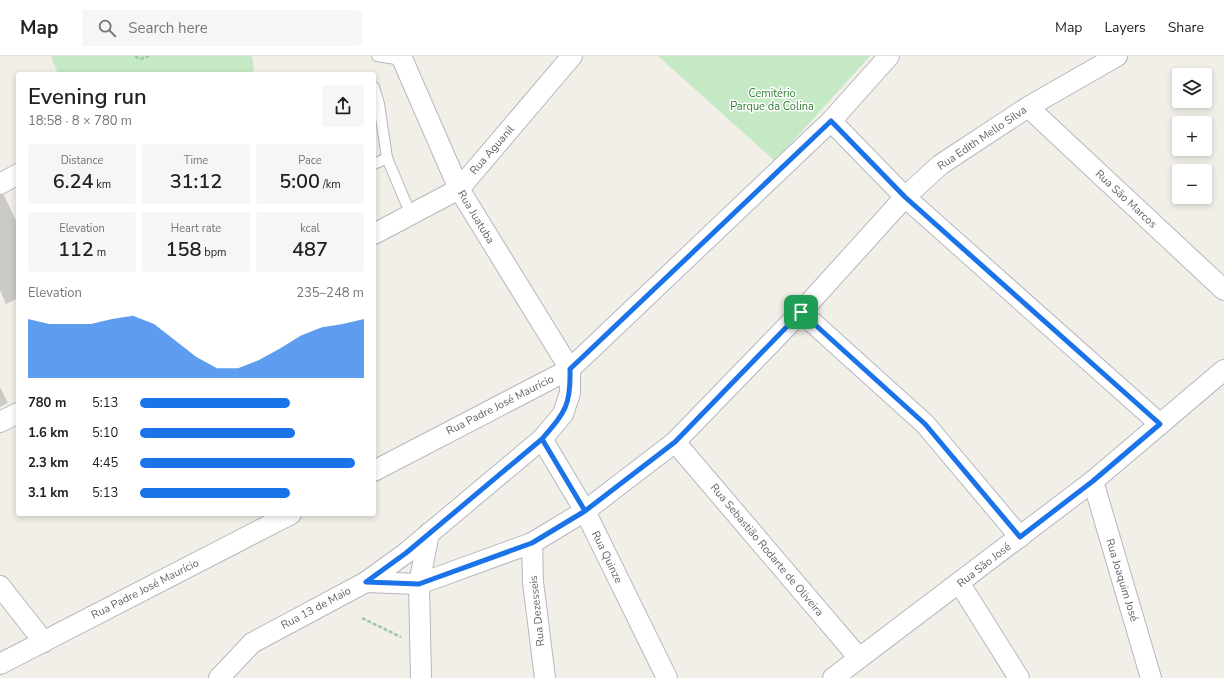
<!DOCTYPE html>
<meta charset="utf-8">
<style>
:root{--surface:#fff;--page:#f6f6f6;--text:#222;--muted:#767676;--line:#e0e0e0;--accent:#1a73e8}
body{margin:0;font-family:"Nunito Sans",sans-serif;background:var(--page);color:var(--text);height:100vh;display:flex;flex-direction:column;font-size:15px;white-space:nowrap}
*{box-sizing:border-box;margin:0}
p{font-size:13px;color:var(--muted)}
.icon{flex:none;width:22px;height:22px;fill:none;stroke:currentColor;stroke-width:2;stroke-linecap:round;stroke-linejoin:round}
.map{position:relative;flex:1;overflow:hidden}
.sheet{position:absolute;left:16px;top:16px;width:360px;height:444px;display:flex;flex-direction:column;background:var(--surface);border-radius:4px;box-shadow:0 2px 6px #0003}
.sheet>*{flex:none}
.tools{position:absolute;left:1172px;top:12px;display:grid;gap:8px}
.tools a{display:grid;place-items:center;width:40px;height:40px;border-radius:4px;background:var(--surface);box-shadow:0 2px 6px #0003;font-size:20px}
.pin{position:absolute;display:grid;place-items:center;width:34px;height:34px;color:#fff;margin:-17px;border-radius:8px;box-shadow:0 2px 6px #0006}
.round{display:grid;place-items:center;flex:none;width:42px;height:42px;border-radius:4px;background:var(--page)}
.overview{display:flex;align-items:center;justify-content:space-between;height:68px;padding:0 12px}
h1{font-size:22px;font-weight:600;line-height:30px}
.metrics{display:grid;grid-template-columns:repeat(3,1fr);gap:6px;height:68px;padding:4px 12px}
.metrics div{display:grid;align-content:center;border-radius:4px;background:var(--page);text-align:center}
.metrics b{font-size:20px;font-weight:600}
.metrics small{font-size:11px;font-weight:400}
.metrics p{font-size:11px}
.chart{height:112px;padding:8px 12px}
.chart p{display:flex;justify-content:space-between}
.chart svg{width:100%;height:72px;margin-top:4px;fill:var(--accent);opacity:.7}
ul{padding:0 12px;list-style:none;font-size:13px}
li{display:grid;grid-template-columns:64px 48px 1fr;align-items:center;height:30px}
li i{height:10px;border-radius:5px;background:var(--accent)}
header{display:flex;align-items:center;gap:24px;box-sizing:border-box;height:56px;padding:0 20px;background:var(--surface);border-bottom:1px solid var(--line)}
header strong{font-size:19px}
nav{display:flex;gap:22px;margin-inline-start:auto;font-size:14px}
.search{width:280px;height:36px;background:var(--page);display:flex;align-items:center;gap:10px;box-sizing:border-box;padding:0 14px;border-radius:4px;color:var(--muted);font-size:15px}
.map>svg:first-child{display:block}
.green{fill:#c5e8c5}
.building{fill:#cccac5}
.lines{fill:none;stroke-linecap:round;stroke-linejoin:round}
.lane-casing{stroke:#b5b8bc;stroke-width:12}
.street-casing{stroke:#b5b8bc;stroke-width:22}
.path{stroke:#9cc7a9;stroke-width:2.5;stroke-dasharray:4 2;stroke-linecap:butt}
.lane{stroke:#fff;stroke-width:10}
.street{stroke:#fff;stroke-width:20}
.route-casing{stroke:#fff;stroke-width:8}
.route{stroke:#1a73e8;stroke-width:5}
.labels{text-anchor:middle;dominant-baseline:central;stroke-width:3;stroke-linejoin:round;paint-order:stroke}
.park-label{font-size:11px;fill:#348238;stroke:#fff}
.street-label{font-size:11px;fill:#5f6368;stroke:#fff}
</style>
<header>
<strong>Map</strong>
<div class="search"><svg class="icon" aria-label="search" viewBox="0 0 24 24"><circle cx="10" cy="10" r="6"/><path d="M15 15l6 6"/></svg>Search here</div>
<nav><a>Map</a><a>Layers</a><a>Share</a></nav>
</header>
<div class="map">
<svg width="1224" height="622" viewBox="0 0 1224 622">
<rect width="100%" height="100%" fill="#f1efe8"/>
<g class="green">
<polygon points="51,0 252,0 254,13 251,18 58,18"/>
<polygon points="658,0 870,0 775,105"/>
</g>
<g class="building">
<polygon points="3,137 18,169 18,242 6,248 0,234 0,139"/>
<polygon points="0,331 8,347 0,351"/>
</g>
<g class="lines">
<defs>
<g id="lane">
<polyline points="377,0 402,4"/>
<polyline points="374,31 379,48 387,102 411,159"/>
<polyline points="374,108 387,102"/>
</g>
<g id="street">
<polyline points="401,0 459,133 570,313"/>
<polyline points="1028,51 1224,234"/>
<polyline points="831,65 905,141 1160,368"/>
<polyline points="0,128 18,118"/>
<polyline points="374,178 459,133 572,0"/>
<polyline points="801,256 925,368 1020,481"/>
<polyline points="0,366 18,357"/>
<polyline points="542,383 585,455 667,622"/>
<polyline points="675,386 859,602"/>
<polyline points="374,415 570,313 831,65 889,0"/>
<polyline points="1093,425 1151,622"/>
<polyline points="532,487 533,526 545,622"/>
<polyline points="366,526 419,528 532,487 585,455 675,386 801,256 905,141 940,109 1028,51 1117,0"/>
<polyline points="960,528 1019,622"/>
<polyline points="0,530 44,586"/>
<polyline points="0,608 291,458"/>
<polyline points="219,622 252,587 366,526 406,497 542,383 563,358 570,337 570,313"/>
<polyline points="421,622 419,528 429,477"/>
<polyline points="833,622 1093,425 1224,314"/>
</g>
</defs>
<use href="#lane" class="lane-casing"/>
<use href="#street" class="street-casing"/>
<g class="path">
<polyline points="135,0 140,3 149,0"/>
<polyline points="362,562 401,581"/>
</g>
<use href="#lane" class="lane"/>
<use href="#street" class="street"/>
</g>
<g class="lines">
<defs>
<path id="route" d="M801 256 675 386 585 455 542 383 406 497 366 526 419 528 532 487 585 455 542 383C565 356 571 350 570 313L831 65 905 141 1160 368 1093 425 1020 481 925 368 801 256"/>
</defs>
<use href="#route" class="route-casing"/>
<use href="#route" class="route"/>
</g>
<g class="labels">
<g class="park-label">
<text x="772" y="37">Cemitério<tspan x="772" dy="13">Parque da Colina</tspan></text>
</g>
<g class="street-label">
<text transform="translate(982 82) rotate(-34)">Rua Edith Mello Silva</text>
<text transform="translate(492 94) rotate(-49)">Rua Aguanil</text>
<text transform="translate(1126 143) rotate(43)">Rua São Marcos</text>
<text transform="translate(476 161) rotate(59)">Rua Juatuba</text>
<text transform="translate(500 349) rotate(-27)">Rua Padre José Maurício</text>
<text transform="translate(767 494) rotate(50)">Rua Sebastião Rodarte de Oliveira</text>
<text transform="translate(607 501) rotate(64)">Rua Quinze</text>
<text transform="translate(984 509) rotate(-38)">Rua São José</text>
<text transform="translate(1122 524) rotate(73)">Rua Joaquim José</text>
<text transform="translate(145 533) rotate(-27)">Rua Padre José Maurício</text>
<text transform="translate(316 552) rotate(-28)">Rua 13 de Maio</text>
<text transform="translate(537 555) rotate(-96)">Rua Dezesseis</text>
</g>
</g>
</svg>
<div class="tools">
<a><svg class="icon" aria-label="layers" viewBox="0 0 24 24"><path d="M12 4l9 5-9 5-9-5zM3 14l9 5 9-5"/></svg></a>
<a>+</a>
<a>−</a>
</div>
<div class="pin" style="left:801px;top:256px;background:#1e9e55"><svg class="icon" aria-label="arrive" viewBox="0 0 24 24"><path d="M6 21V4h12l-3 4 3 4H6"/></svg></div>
<section class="sheet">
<div class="overview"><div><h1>Evening run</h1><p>18:58 · 8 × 780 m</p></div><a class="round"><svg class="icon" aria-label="share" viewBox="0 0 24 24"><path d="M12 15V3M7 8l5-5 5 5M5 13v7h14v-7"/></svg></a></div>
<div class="metrics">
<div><p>Distance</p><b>6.24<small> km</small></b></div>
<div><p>Time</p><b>31:12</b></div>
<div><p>Pace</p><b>5:00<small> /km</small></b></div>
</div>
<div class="metrics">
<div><p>Elevation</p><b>112<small> m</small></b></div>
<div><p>Heart rate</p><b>158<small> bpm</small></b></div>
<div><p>kcal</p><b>487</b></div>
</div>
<div class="chart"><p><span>Elevation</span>235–248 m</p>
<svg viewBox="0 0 160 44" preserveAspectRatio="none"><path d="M0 44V8L10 11L20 11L30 11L40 8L50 6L60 11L70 21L80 31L90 38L100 38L110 33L120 26L130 18L140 13L150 11L160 8V44z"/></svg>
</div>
<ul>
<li><b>780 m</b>5:13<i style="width:67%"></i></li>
<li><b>1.6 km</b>5:10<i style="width:69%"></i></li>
<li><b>2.3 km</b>4:45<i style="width:96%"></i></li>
<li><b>3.1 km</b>5:13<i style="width:67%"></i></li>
</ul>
</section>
</div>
